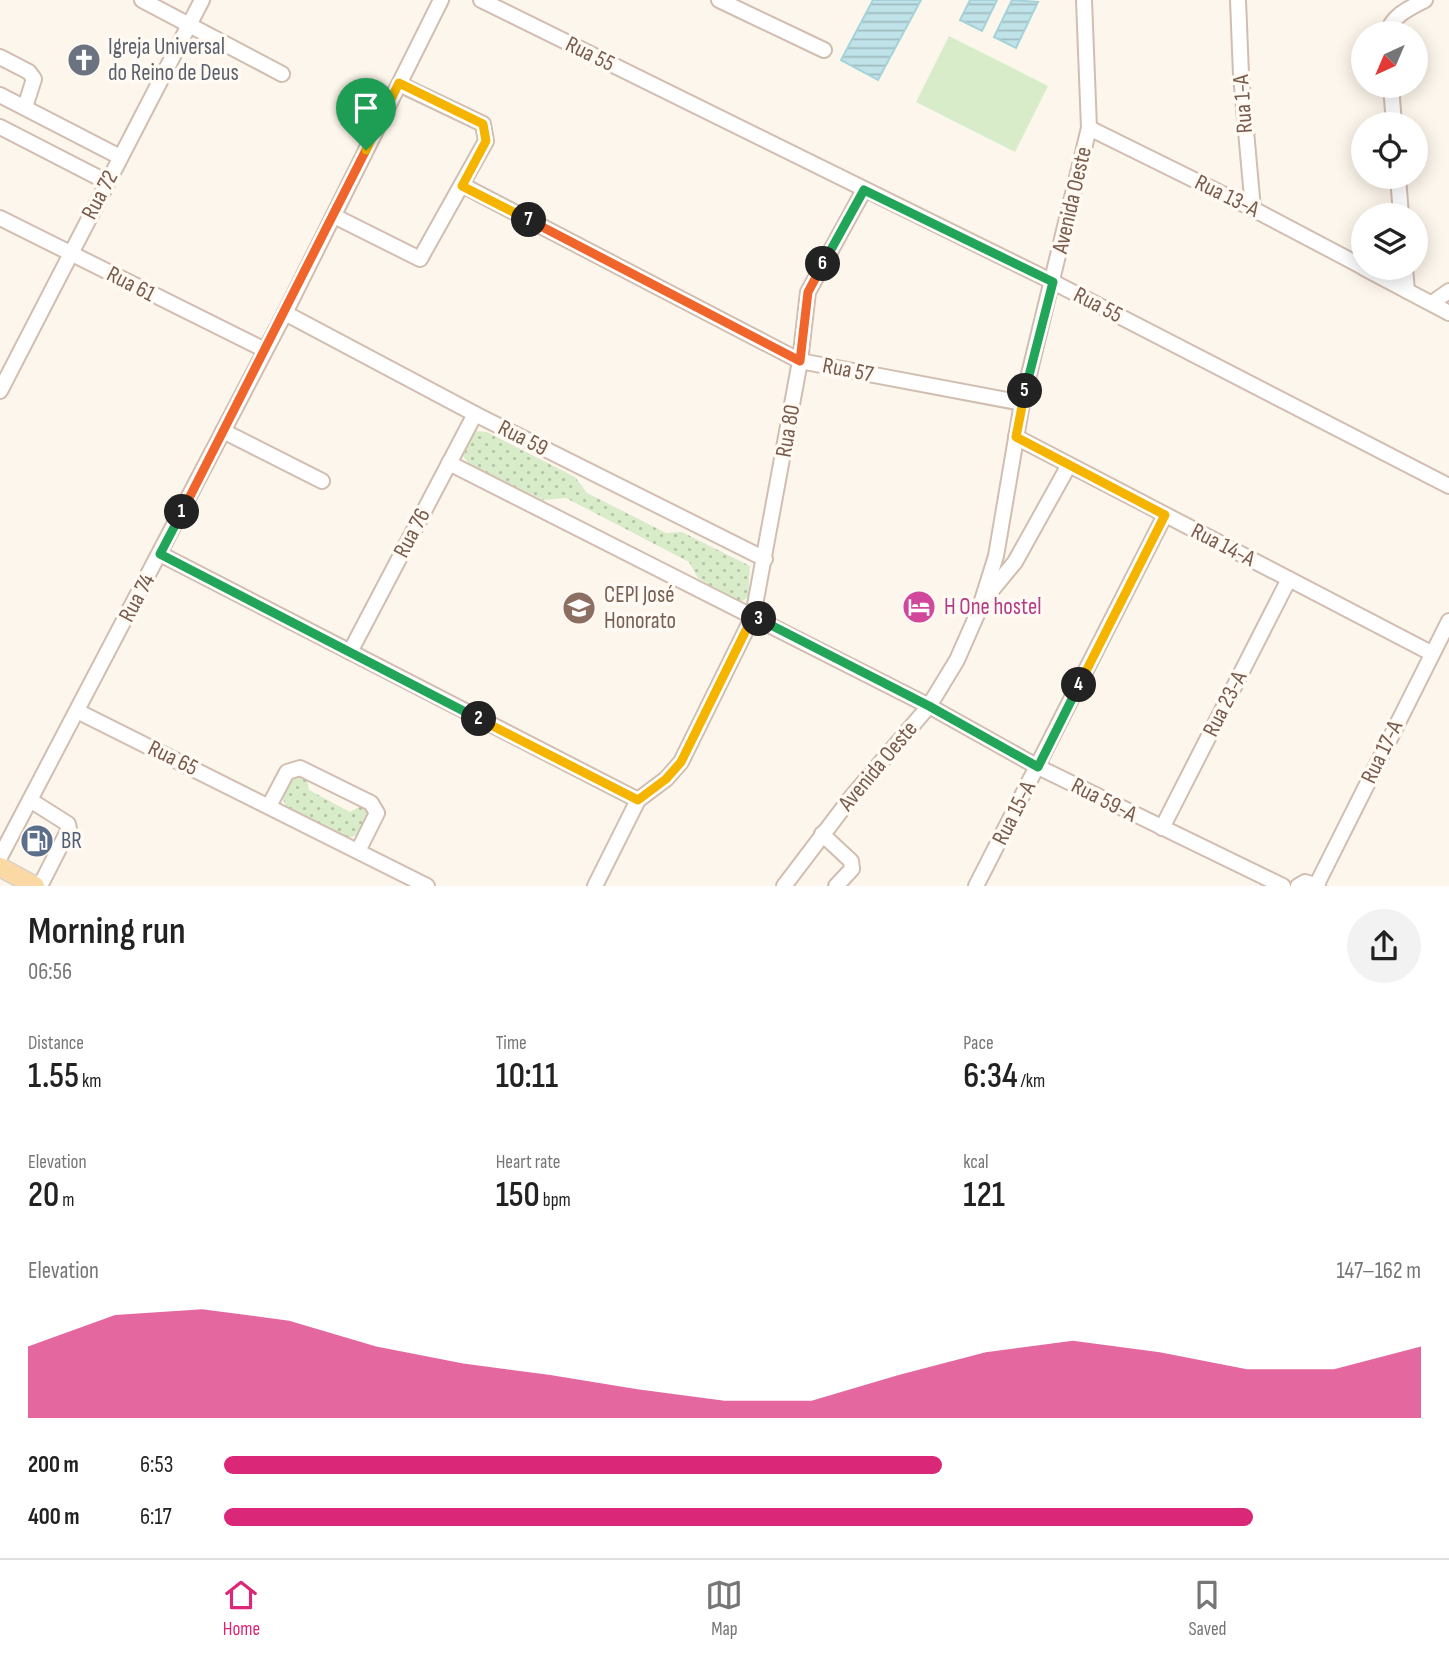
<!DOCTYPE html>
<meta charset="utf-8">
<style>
:root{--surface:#fff;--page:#f2f2f2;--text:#222;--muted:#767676;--line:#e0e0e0;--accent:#db2777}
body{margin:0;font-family:"Sofia Sans Condensed",sans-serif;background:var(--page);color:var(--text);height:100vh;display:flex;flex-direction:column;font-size:26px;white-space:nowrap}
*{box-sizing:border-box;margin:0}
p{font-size:23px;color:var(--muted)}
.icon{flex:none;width:38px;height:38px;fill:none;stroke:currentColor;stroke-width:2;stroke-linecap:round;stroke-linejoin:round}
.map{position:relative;height:886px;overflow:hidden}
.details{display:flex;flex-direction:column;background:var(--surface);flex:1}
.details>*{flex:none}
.needle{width:46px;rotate:224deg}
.fabs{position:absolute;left:1351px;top:21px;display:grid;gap:14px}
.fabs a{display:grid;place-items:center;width:77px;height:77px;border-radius:50%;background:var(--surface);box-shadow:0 4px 18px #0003;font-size:35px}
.pin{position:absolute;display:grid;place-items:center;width:60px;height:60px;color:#fff;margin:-72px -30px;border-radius:50% 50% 50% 0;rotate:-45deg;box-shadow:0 0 7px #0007}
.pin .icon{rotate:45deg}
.km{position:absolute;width:35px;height:35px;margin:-18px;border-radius:50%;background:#222;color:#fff;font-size:19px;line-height:35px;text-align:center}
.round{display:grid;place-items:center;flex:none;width:74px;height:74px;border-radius:37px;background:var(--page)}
.head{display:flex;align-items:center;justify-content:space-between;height:119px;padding:0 28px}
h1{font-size:38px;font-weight:600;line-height:52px}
.stats{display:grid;grid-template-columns:repeat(3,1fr);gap:10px;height:119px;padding:7px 28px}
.stats div{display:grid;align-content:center}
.stats b{font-size:35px;font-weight:600}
.stats small{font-size:19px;font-weight:400}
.stats p{font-size:19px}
.chart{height:196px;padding:14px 28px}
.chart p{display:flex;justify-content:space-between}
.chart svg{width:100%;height:126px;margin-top:7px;fill:var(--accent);opacity:.7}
ul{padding:0 28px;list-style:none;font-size:23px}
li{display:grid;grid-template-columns:112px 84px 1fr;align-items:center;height:52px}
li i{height:18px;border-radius:9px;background:var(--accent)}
.tabs{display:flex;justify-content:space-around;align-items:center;height:98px;border-top:2px solid var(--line);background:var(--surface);font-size:19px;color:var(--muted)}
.tabs a{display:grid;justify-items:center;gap:4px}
.tabs .on{color:var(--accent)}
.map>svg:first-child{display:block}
.grass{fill:url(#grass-dots)}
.garden{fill:#d8ecc9}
.water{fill:url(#water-rules);stroke:#a5d3da;stroke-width:2}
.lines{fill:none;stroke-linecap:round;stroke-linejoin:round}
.minor-casing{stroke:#d1beb0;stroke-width:18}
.major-casing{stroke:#dad1cd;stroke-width:21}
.minor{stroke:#fff;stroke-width:14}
.major{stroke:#fbd9a5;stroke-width:18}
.split-1-casing{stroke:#fff;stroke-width:14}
.split-2-casing{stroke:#fff;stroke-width:14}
.split-3-casing{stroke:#fff;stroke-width:14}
.split-4-casing{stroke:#fff;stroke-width:14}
.split-5-casing{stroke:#fff;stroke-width:14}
.split-6-casing{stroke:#fff;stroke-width:14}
.split-7-casing{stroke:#fff;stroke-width:14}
.split-8-casing{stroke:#fff;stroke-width:14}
.split-1{stroke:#f0652b;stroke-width:9}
.split-2{stroke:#22a559;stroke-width:9}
.split-3{stroke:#f5b400;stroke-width:9}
.split-4{stroke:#22a559;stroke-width:9}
.split-5{stroke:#f5b400;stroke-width:9}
.split-6{stroke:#22a559;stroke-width:9}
.split-7{stroke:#f0652b;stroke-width:9}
.split-8{stroke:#f5b400;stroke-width:9}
.labels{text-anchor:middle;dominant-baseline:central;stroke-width:7;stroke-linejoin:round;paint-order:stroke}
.worship-label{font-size:23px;fill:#5b616d;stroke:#fffaf3;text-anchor:start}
.street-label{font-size:23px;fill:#7a5c4d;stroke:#fffaf3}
.education-label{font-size:23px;fill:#785e54;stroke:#fffaf3;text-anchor:start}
.hotel-label{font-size:23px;fill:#b23c85;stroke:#fffaf3;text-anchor:start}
.service-label{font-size:23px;fill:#4e5e75;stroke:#fffaf3;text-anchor:start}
</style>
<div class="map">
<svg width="1449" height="886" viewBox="0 0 1449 886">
<defs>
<pattern id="grass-dots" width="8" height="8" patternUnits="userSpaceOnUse" patternTransform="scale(1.75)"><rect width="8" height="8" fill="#d8ecc9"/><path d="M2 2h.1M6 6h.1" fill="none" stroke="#b4c2a5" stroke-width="1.8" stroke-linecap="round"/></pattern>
<pattern id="water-rules" width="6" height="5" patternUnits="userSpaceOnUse" patternTransform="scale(1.75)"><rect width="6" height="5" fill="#bfe3e8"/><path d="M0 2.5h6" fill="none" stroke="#a0bbbe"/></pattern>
</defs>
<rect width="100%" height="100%" fill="#fdf6ec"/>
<g class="grass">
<polygon points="476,431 487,432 575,477 587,493 611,505 666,533 682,532 750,566 748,597 740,603 698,578 689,562 566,498 543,500 470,465 463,456"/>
<polygon points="300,776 307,780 309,790 350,812 361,806 368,809 369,814 360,833 350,838 286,806 283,799 292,779"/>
</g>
<polygon class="garden" points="949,36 1048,86 1015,152 916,102"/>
<g class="water">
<polygon points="873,0 921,0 878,80 841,60"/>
<polygon points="970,0 997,0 982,31 960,20"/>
<polygon points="1012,0 1038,2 1016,48 994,37"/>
</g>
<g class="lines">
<defs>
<g id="minor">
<polyline points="142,0 282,74"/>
<polyline points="481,0 1053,282 1449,486"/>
<polyline points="719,0 824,50"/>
<polyline points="1238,0 1241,75 1253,209"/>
<path d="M1387 33C1393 15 1408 9 1425 0"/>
<polyline points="0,57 29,72 34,79 25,107"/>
<polyline points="1391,86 1394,124"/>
<polyline points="0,95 120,157"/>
<polyline points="0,127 107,182"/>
<polyline points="1089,128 1253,209 1363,267"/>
<polyline points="1398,177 1401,215"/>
<polyline points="462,185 800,361 1022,403"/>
<polyline points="334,216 420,259 486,141 483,124 399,84"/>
<polyline points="0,218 263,349"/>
<polyline points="1364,268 1449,313"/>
<polyline points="1405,268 1407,291"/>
<polyline points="1432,303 1449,291"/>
<polyline points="285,313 475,414 765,559"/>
<polyline points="0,391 202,0"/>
<polyline points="223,431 322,481"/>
<polyline points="1016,437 1431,653"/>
<polyline points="449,463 929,706 1038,767 1283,886"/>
<polyline points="160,554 638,800"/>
<polyline points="987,596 1015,562 1069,465"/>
<polyline points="350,652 475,414"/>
<polyline points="77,711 427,886"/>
<polyline points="30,800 68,824 69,829 40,886"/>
<polyline points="269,806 287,772 300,768 371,803 377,813 358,851"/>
<polyline points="1162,828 1289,579"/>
<polyline points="822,834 851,861 852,869 836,886"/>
<polyline points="0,857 285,313 441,0"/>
<polyline points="1317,884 1449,621"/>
<polyline points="595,886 638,800 666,779 681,762 753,616 800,361 808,292 864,190"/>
<polyline points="784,886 853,795 929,706 957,660 979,610 996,556 1022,403 1089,128 1084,0"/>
<polyline points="976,886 1165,515"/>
<polyline points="1298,886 1305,882 1318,886"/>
</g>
<polyline id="major" points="0,867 35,886"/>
</defs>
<use href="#minor" class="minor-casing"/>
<use href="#major" class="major-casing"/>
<use href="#minor" class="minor"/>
<use href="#major" class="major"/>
</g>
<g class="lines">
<defs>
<polyline id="split-1" points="182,512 366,150"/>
<polyline id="split-2" points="182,512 160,554 479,719"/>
<polyline id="split-3" points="479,719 638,800 666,779 681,762 753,616 759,619"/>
<polyline id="split-4" points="759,619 929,706 1038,767 1079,685"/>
<polyline id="split-5" points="1025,391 1016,437 1165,515 1079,685"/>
<polyline id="split-6" points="823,264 864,190 1053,282 1025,391"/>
<polyline id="split-7" points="529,220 800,361 808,292 823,264"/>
<polyline id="split-8" points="366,150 399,83 483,124 486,141 462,186 529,220"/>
</defs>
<use href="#split-1" class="split-1-casing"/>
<use href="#split-2" class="split-2-casing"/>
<use href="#split-3" class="split-3-casing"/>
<use href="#split-4" class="split-4-casing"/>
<use href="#split-5" class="split-5-casing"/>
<use href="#split-6" class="split-6-casing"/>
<use href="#split-7" class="split-7-casing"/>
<use href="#split-8" class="split-8-casing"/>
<use href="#split-1" class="split-1"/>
<use href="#split-2" class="split-2"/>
<use href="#split-3" class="split-3"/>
<use href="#split-4" class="split-4"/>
<use href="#split-5" class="split-5"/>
<use href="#split-6" class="split-6"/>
<use href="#split-7" class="split-7"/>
<use href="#split-8" class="split-8"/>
</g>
<defs>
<symbol id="church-disc" viewBox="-11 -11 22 22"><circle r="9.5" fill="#6b7280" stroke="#fffaf3"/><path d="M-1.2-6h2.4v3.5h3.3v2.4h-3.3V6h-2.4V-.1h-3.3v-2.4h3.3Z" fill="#fff"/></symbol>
<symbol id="hotel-disc" viewBox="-11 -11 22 22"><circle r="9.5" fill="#d1479c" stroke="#fffaf3"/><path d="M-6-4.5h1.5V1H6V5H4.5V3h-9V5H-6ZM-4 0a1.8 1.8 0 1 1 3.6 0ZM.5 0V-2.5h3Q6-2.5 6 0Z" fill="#fff"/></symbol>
<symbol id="school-disc" viewBox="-11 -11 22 22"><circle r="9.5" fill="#8d6e63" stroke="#fffaf3"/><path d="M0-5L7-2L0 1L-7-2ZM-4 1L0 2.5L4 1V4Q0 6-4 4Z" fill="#fff"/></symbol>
<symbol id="fuel-disc" viewBox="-11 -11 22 22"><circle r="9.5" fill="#5c6f8a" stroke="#fffaf3"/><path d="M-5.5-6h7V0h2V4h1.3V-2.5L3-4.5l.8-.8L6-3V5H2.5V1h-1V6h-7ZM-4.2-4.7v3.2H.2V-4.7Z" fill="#fff"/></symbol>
</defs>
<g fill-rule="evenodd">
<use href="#church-disc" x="65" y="41" width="38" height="38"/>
<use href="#hotel-disc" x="900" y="588" width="38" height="38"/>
<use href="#school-disc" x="560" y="589" width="38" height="38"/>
<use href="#fuel-disc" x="18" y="822" width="38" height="38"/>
</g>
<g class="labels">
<g class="worship-label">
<text x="108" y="47">Igreja Universal<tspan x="108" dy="26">do Reino de Deus</tspan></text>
</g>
<g class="street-label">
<text transform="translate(590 54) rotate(26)">Rua 55</text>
<text transform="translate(1243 104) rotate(-94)">Rua 1-A</text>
<text transform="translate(100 195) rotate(-62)">Rua 72</text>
<text transform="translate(1227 196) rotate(26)">Rua 13-A</text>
<text transform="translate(1072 200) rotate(-77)">Avenida Oeste</text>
<text transform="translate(131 284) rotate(27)">Rua 61</text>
<text transform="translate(1098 305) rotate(27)">Rua 55</text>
<text transform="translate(848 370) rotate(11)">Rua 57</text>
<text transform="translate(788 431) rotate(-80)">Rua 80</text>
<text transform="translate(523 438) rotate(27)">Rua 59</text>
<text transform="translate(412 533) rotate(-62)">Rua 76</text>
<text transform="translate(1223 545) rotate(27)">Rua 14-A</text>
<text transform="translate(137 598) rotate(-62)">Rua 74</text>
<text transform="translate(1225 704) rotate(-63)">Rua 23-A</text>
<text transform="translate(1382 752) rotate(-64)">Rua 17-A</text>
<text transform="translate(173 758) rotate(26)">Rua 65</text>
<text transform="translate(878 766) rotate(-50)">Avenida Oeste</text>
<text transform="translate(1104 800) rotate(27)">Rua 59-A</text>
<text transform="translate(1014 813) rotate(-63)">Rua 15-A</text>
</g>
<g class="education-label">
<text x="604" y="595">CEPI José<tspan x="604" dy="26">Honorato</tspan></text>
</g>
<g class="hotel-label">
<text x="944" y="607">H One hostel</text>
</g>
<g class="service-label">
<text x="61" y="841">BR</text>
</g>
</g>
</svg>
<div class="fabs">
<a><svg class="needle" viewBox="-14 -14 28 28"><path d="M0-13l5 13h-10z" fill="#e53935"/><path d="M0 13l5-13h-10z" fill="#767676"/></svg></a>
<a><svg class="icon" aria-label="locate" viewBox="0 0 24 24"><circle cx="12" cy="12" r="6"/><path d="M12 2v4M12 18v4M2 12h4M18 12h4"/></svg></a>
<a><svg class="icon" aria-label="layers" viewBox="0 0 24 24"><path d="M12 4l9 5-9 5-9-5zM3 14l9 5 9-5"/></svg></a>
</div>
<div class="pin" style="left:366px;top:150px;background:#1e9e55"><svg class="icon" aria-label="arrive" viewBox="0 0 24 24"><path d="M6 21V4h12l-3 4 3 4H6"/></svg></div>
<b class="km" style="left:182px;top:512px">1</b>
<b class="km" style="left:479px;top:719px">2</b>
<b class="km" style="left:759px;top:619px">3</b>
<b class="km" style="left:1079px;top:685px">4</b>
<b class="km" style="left:1025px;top:391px">5</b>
<b class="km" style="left:823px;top:264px">6</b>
<b class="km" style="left:529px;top:220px">7</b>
</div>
<section class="details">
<div class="head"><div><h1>Morning run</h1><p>06:56</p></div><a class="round"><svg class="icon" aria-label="share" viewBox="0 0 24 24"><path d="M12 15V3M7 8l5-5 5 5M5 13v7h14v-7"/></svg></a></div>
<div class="stats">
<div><p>Distance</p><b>1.55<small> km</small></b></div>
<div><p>Time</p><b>10:11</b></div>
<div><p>Pace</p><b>6:34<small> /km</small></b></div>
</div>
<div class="stats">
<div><p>Elevation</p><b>20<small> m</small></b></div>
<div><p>Heart rate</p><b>150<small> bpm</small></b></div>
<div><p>kcal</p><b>121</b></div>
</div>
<div class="chart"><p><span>Elevation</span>147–162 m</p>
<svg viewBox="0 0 160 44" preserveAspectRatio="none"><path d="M0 44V19L10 8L20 6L30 10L40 19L50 25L60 29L70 34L80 38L90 38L100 29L110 21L120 17L130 21L140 27L150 27L160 19V44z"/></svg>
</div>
<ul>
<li><b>200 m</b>6:53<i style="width:60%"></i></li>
<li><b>400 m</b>6:17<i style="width:86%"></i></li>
</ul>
</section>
<nav class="tabs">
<a class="on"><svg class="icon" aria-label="home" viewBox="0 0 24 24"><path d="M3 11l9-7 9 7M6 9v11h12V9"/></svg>Home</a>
<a><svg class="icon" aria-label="map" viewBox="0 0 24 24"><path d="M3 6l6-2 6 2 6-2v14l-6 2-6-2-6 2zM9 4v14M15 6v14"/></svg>Map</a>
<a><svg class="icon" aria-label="saved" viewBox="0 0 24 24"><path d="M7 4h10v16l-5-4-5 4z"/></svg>Saved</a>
</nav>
